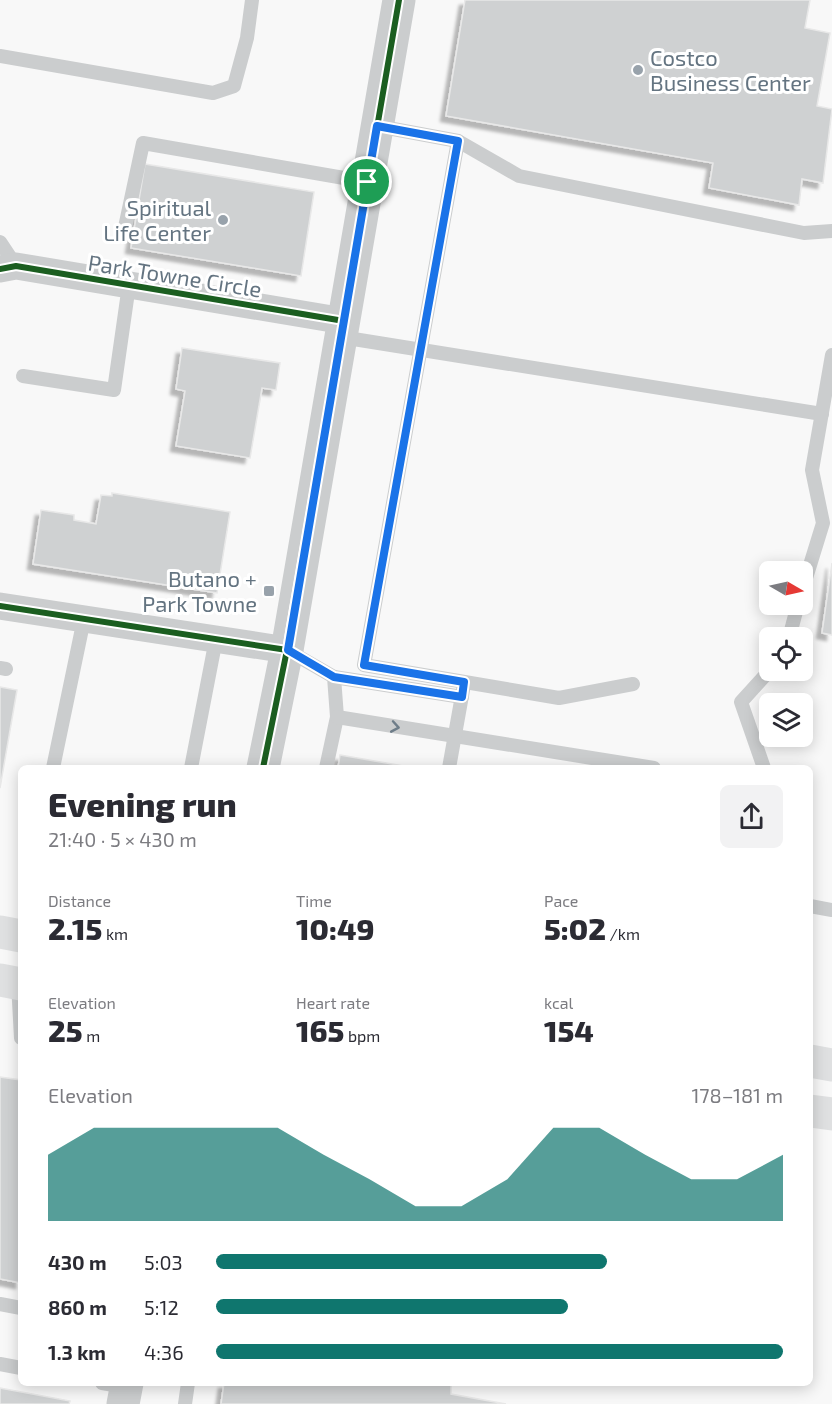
<!DOCTYPE html>
<meta charset="utf-8">
<style>
:root{--surface:#fff;--page:#f2f2f3;--text:#2b2b33;--muted:#7c7c81;--accent:#0f766e}
body{margin:0;font-family:"Exo 2",sans-serif;background:var(--page);color:var(--text);height:100vh;display:flex;flex-direction:column;font-size:22px;white-space:nowrap}
*{box-sizing:border-box;margin:0}
p{font-size:20px;color:var(--muted)}
.icon{flex:none;width:33px;height:33px;fill:none;stroke:currentColor;stroke-width:2;stroke-linecap:round;stroke-linejoin:round}
.map{position:relative;flex:1;overflow:hidden}
.details{position:absolute;left:18px;top:765px;width:795px;height:621px;display:flex;flex-direction:column;background:var(--surface);border-radius:9px;box-shadow:0 3px 15px #0003}
.details>*{flex:none}
.needle{width:39px;rotate:99deg}
.buttons{position:absolute;left:759px;top:561px;display:grid;gap:12px}
.buttons a{display:grid;place-items:center;width:54px;height:54px;border-radius:9px;background:var(--surface);box-shadow:0 3px 15px #0003;font-size:30px}
.pin{position:absolute;display:grid;place-items:center;width:51px;height:51px;color:#fff;margin:-26px;border:3px solid #fff;border-radius:50%;box-shadow:0 2px 6px #0007}
.round{display:grid;place-items:center;flex:none;width:63px;height:63px;border-radius:9px;background:var(--page)}
.summary{display:flex;align-items:center;justify-content:space-between;height:102px;padding:0 30px}
h1{font-size:33px;font-weight:800;line-height:45px}
.metrics{display:grid;grid-template-columns:repeat(3,1fr);gap:9px;height:102px;padding:6px 30px}
.metrics div{display:grid;align-content:center}
.metrics b{font-size:30px;font-weight:800}
.metrics small{font-size:16px;font-weight:400}
.metrics p{font-size:16px}
.chart{height:168px;padding:12px 30px}
.chart p{display:flex;justify-content:space-between}
.chart svg{width:100%;height:108px;margin-top:6px;fill:var(--accent);opacity:.7}
ul{padding:0 30px;list-style:none;font-size:20px}
li{display:grid;grid-template-columns:96px 72px 1fr;align-items:center;height:45px}
li i{height:15px;border-radius:8px;background:var(--accent)}
.map>svg:first-child{display:block}
.building{fill:#cfd1d2;stroke:#e8e8e8;stroke-width:1.5;filter:url(#shadow)}
.lines{fill:none;stroke-linecap:round;stroke-linejoin:round}
.service{stroke:#cbcdce;stroke-width:14}
.minor{stroke:#cbcdce;stroke-width:27}
.tertiary{stroke:#cbcdce;stroke-width:33}
.primary{stroke:#dfe0e1;stroke-width:33}
.cycleway-casing{stroke:#fff;stroke-width:10}
.cycleway{stroke:#1b5e20;stroke-width:6}
.oneway{stroke:#6e7d89}
.route-casing{stroke:#fff;stroke-width:12}
.route{stroke:#1a73e8;stroke-width:8}
.poi-dot{fill:#98a2ab;stroke:#fff;stroke-width:2}
.labels{text-anchor:middle;dominant-baseline:central;stroke-width:6;stroke-linejoin:round;paint-order:stroke}
.poi-label{font-size:22px;fill:#647481;stroke:#fff;text-anchor:end}
.street-label{font-size:22px;fill:#647481;stroke:#fff}
</style>
<div class="map">
<svg width="832" height="1404" viewBox="0 0 832 1404">
<defs>
<filter id="shadow"><feDropShadow dx="-5.5" dy="5.5" stdDeviation="1.5" flood-color="#0004"/></filter>
</defs>
<rect width="100%" height="100%" fill="#f8f8f8"/>
<g class="building">
<polygon points="465,0 810,0 805,28 830,33 817,106 832,109 823,183 802,179 799,205 709,188 713,163 446,116"/>
<polygon points="145,164 314,192 301,276 131,248"/>
<polygon points="182,348 280,363 276,390 262,388 250,458 176,446 185,391 176,389"/>
<polygon points="112,493 230,512 217,593 33,564 41,510 74,515 74,520 96,524 101,495 112,496"/>
<polygon points="832,563 832,635 822,633"/>
<polygon points="0,687 17,690 0,788"/>
<polygon points="340,755 415,768 338,768"/>
<polygon points="0,1077 21,1080 21,1283 0,1279"/>
<polygon points="224,1383 451,1383 451,1394 506,1404 221,1404"/>
<polygon points="0,1388 70,1401 69,1404 0,1404"/>
</g>
<g class="lines">
<g class="service">
<polyline points="0,56 213,93 234,86 247,38 252,0"/>
<polyline points="377,126 458,141 364,665 559,698 633,684"/>
<polyline points="458,141 519,176 804,233 832,231"/>
<polyline points="124,232 143,143 367,182"/>
<polyline points="0,242 16,266"/>
<polyline points="341,337 822,414"/>
<polyline points="23,376 114,390 129,285"/>
<polyline points="802,591 823,523 812,470 832,355"/>
<polyline points="789,638 798,604"/>
<polyline points="287,650 334,677 337,717 326,768"/>
<polyline points="0,668 6,669"/>
<polyline points="334,677 462,697"/>
<polyline points="337,717 654,768"/>
<polyline points="53,768 84,619"/>
<polyline points="191,768 216,639"/>
<polyline points="449,768 463,690"/>
<polyline points="764,768 741,702 770,670"/>
<polyline points="810,906 832,910"/>
<polyline points="18,983 21,1038"/>
<polyline points="0,1304 21,1308"/>
<polyline points="0,1364 21,1368"/>
<polyline points="102,1383 126,1387"/>
<polyline points="185,1404 188,1383"/>
</g>
<g class="minor">
<polyline points="0,269 16,266 344,321"/>
<polyline points="0,606 287,650"/>
</g>
<g class="tertiary">
<polyline points="263,768 287,650 399,0"/>
<polyline points="123,1404 127,1383"/>
</g>
<g class="primary">
<polyline points="0,932 21,936"/>
<polyline points="0,980 21,984"/>
<polyline points="810,1061 832,1065"/>
<polyline points="810,1111 832,1114"/>
</g>
<defs>
<g id="cycleway">
<polyline points="0,269 16,266 344,321"/>
<polyline points="0,606 287,650"/>
<polyline points="263,768 287,650 399,0"/>
</g>
</defs>
<use href="#cycleway" class="cycleway-casing"/>
<use href="#cycleway" class="cycleway"/>
</g>
<defs><path id="oneway-chevron" d="M-2-3.5L2.5 0L-2 3.5" fill="none" stroke-width="1.6" stroke-linecap="round" stroke-linejoin="round" transform="scale(1.5)"/></defs>
<use class="oneway" href="#oneway-chevron" transform="translate(395 727) rotate(10)"/>
<g class="lines">
<defs>
<polygon id="route" points="377,126 458,141 364,665 464,682 462,697 334,677 288,650"/>
</defs>
<use href="#route" class="route-casing"/>
<use href="#route" class="route"/>
</g>
<g class="poi-dot">
<circle cx="638" cy="70" r="6"/>
<circle cx="223" cy="220" r="6"/>
<rect x="263" y="585" width="12" height="12" rx="3"/>
</g>
<g class="labels">
<g class="poi-label">
<text x="650" y="57" text-anchor="start">Costco<tspan x="650" dy="25">Business Center</tspan></text>
<text x="211" y="207">Spiritual<tspan x="211" dy="25">Life Center</tspan></text>
<text x="257" y="578">Butano +<tspan x="257" dy="25">Park Towne</tspan></text>
</g>
<g class="street-label">
<text transform="translate(175 275) rotate(9)">Park Towne Circle</text>
</g>
</g>
</svg>
<div class="buttons">
<a><svg class="needle" viewBox="-14 -14 28 28"><path d="M0-13l5 13h-10z" fill="#e53935"/><path d="M0 13l5-13h-10z" fill="#7c7c81"/></svg></a>
<a><svg class="icon" aria-label="locate" viewBox="0 0 24 24"><circle cx="12" cy="12" r="6"/><path d="M12 2v4M12 18v4M2 12h4M18 12h4"/></svg></a>
<a><svg class="icon" aria-label="layers" viewBox="0 0 24 24"><path d="M12 4l9 5-9 5-9-5zM3 14l9 5 9-5"/></svg></a>
</div>
<div class="pin" style="left:367px;top:182px;background:#1e9e55"><svg class="icon" aria-label="arrive" viewBox="0 0 24 24"><path d="M6 21V4h12l-3 4 3 4H6"/></svg></div>
<section class="details">
<div class="summary"><div><h1>Evening run</h1><p>21:40 · 5 × 430 m</p></div><a class="round"><svg class="icon" aria-label="share" viewBox="0 0 24 24"><path d="M12 15V3M7 8l5-5 5 5M5 13v7h14v-7"/></svg></a></div>
<div class="metrics">
<div><p>Distance</p><b>2.15<small> km</small></b></div>
<div><p>Time</p><b>10:49</b></div>
<div><p>Pace</p><b>5:02<small> /km</small></b></div>
</div>
<div class="metrics">
<div><p>Elevation</p><b>25<small> m</small></b></div>
<div><p>Heart rate</p><b>165<small> bpm</small></b></div>
<div><p>kcal</p><b>154</b></div>
</div>
<div class="chart"><p><span>Elevation</span>178–181 m</p>
<svg viewBox="0 0 160 44" preserveAspectRatio="none"><path d="M0 44V17L10 6L20 6L30 6L40 6L50 6L60 17L70 27L80 38L90 38L100 27L110 6L120 6L130 17L140 27L150 27L160 17V44z"/></svg>
</div>
<ul>
<li><b>430 m</b>5:03<i style="width:69%"></i></li>
<li><b>860 m</b>5:12<i style="width:62%"></i></li>
<li><b>1.3 km</b>4:36<i style="width:100%"></i></li>
</ul>
</section>
</div>
